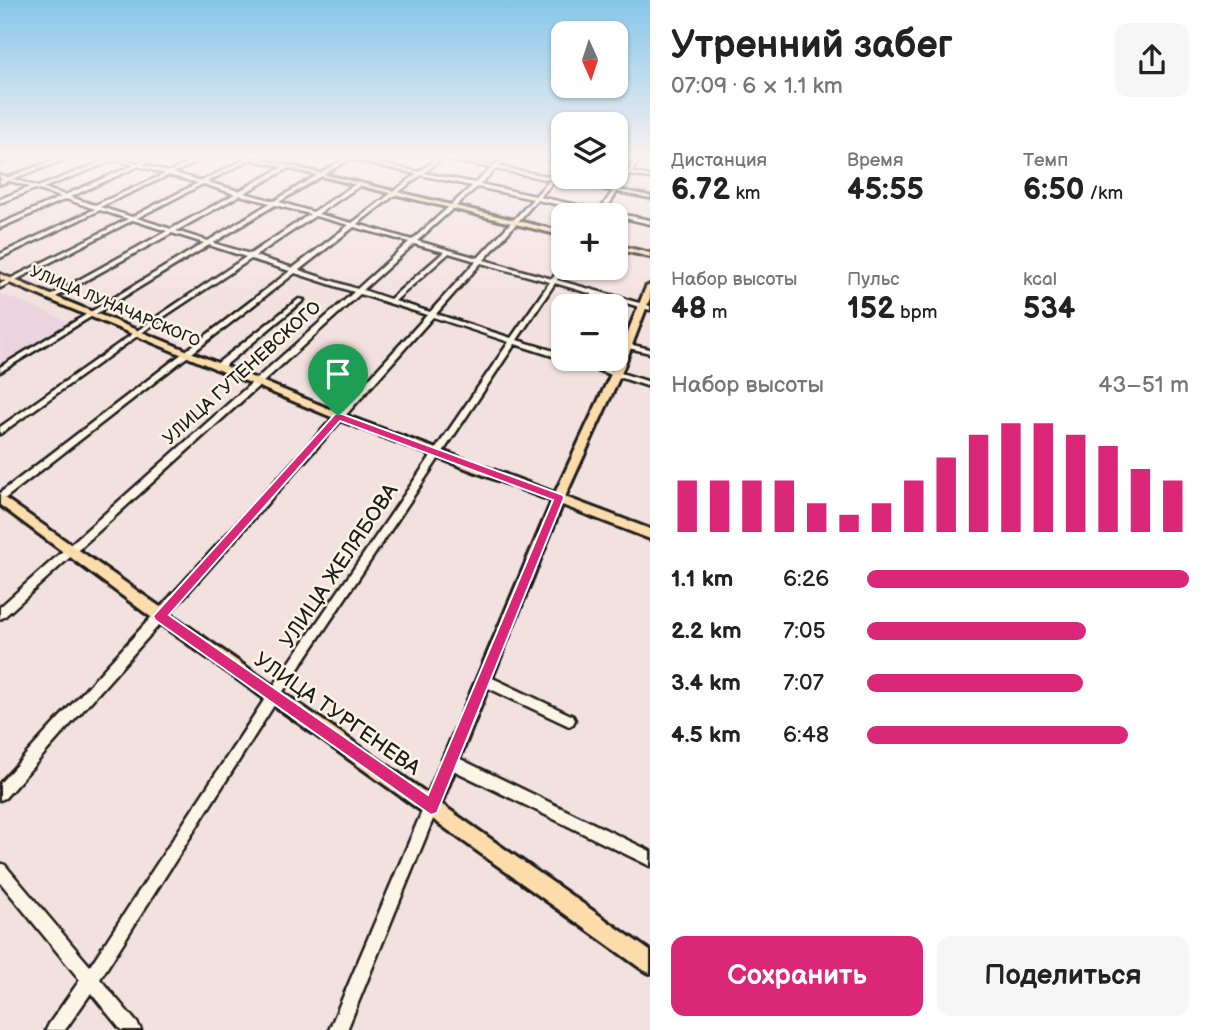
<!DOCTYPE html>
<html lang="ru">
<meta charset="utf-8">
<style>
:root{--surface:#fff;--page:#f6f6f6;--text:#222;--muted:#767676;--accent:#db2777}
body{margin:0;font-family:"Balsamiq Sans",sans-serif;background:var(--page);color:var(--text);height:100vh;display:flex;flex-direction:column;font-size:26px;white-space:nowrap}
*{box-sizing:border-box;margin:0}
p{font-size:23px;color:var(--muted)}
.icon{flex:none;width:38px;height:38px;fill:none;stroke:currentColor;stroke-width:2;stroke-linecap:round;stroke-linejoin:round}
.map{position:relative;flex:1;overflow:hidden}
.panel{display:flex;flex-direction:column;background:var(--surface);width:560px}
.panel>*{flex:none}
.needle{width:46px;rotate:177deg}
.fabs{position:absolute;left:551px;top:21px;display:grid;gap:14px}
.fabs a{display:grid;place-items:center;width:77px;height:77px;border-radius:14px;background:var(--surface);box-shadow:0 2px 5px #0004;font-size:35px}
.pin{position:absolute;display:grid;place-items:center;width:60px;height:60px;color:#fff;margin:-72px -30px;border-radius:50% 50% 50% 0;rotate:-45deg;box-shadow:0 0 7px #0007}
.pin .icon{rotate:45deg}
.round{display:grid;place-items:center;flex:none;width:74px;height:74px;border-radius:14px;background:var(--page)}
.headline{display:flex;align-items:center;justify-content:space-between;height:119px;padding:0 21px}
h1{font-size:38px;font-weight:800;line-height:52px}
.metrics{display:grid;grid-template-columns:repeat(3,1fr);gap:10px;height:119px;padding:7px 21px}
.metrics div{display:grid;align-content:center}
.metrics b{font-size:30px;font-weight:800}
.metrics small{font-size:19px;font-weight:400}
.metrics p{font-size:19px}
.chart{height:196px;padding:14px 21px}
.chart p{display:flex;justify-content:space-between}
.chart svg{width:100%;height:126px;margin-top:7px;stroke:var(--accent);stroke-width:6}
.button{display:flex;gap:14px;margin-top:auto;padding:14px 21px}
.button a{flex:1;height:80px;border-radius:14px;background:var(--accent);color:#fff;font-size:28px;font-weight:800;line-height:80px;text-align:center}
.button a+a{background:var(--page);color:var(--text)}
ul{padding:0 21px;list-style:none;font-size:23px}
li{display:grid;grid-template-columns:112px 84px 1fr;align-items:center;height:52px}
li i{height:18px;border-radius:9px;background:var(--accent)}
main{display:flex;flex:1;min-height:0}
.map>svg:first-child{display:block}
.built{fill:#edd3dd}
.lines{fill:none;stroke-linecap:round;stroke-linejoin:round}
.minor-casing{stroke:#1c1c1c;stroke-width:5}
.major-casing{stroke:#1c1c1c;stroke-width:6}
.minor{fill:#fcf5e5;fill-rule:evenodd}
.major{fill:#fddcac;fill-rule:evenodd}
.route{fill:#db2777;stroke:#fff;stroke-width:2;fill-rule:evenodd}
.labels{text-anchor:middle;dominant-baseline:central;stroke-width:5;stroke-linejoin:round;paint-order:stroke}
.far-street-label{font-size:16px;fill:#1c1c1c;stroke:#fcf5e5}
.street-label{font-size:18px;fill:#1c1c1c;stroke:#fcf5e5}
.near-street-label{font-size:21px;fill:#1c1c1c;stroke:#fcf5e5}
</style>
<main>
<div class="map">
<svg width="650" height="1030" viewBox="0 0 650 1030">
<rect width="100%" height="100%" fill="#f3e1e0"/>
<filter id="ink" filterUnits="userSpaceOnUse"><feTurbulence type="fractalNoise" baseFrequency=".0143" numOctaves="2"/><feDisplacementMap in="SourceGraphic" scale="14" xChannelSelector="R" yChannelSelector="G"/><feConvolveMatrix kernelMatrix="1 2 1 2 8 2 1 2 1" color-interpolation-filters="sRGB"/></filter>
<g filter="url(#ink)">
<polygon class="built" points="0,293 69,322 0,364"/>
<g class="lines">
<defs>
<g id="minor">
<polygon points="8,158 13,158 0,163 0,160"/>
<path d="M112 158 138 163 151 158H156L143 165 169 172 200 158H205L173 173 202 181 248 158H253L207 182 239 191 285 166H289V168L244 193 274 201 346 158H353L419 172 438 158H449L494 166 504 158H508L499 167 552 177 564 166V170L557 178 615 189 625 174 616 172V170L627 172 637 158H641L631 172 650 176V178L630 175 619 190 650 196V198L617 192 605 211 650 220V224L603 213 601 215H597L598 213 537 200 484 260 552 279 564 263V268H565L557 280 650 306V310L598 295 592 306H586L592 294 555 283 517 340 564 354V359H575L650 382V387L515 344 278 699 100 979 138 1024 141 1030H121L91 993 65 1030H46L49 1024 80 980 0 882V863L5 865 90 966 270 691 509 342 433 317 5 798 0 800V783L427 315 360 294 4 617 0 619V607L354 292 295 273 3 500 0 501V493L290 271 251 259 168 314 0 434V427L164 312 246 257 209 245 0 372V367L204 243 172 233 52 299H48V297L167 231 133 220 0 288V284L128 219 100 210 0 258V254L95 209 66 199 0 228V224L61 197 35 189 0 203V199L30 187 0 178V175L38 187ZM442 158 444 159 492 168 475 183 424 173ZM349 159 417 174 352 223 318 214 361 185V183H357L313 212 279 202ZM115 160 134 165 65 195 43 188ZM139 166 165 174 95 205 70 197ZM496 169 550 180 535 196 480 184ZM169 175 198 183 132 217 100 207ZM421 175 472 186 412 240 357 224ZM555 180 613 191 600 210 540 197ZM203 184 235 194 171 229 137 218ZM477 187 533 199 478 258 417 241ZM240 195 270 203 208 241 176 231ZM275 205 310 214 250 254 213 243ZM315 216 349 225 293 268 255 256ZM354 227 409 242 357 289 299 270ZM414 244 444 252 390 299 363 290ZM449 253 476 261 430 312 395 301ZM481 263 550 282 511 338 436 314Z"/>
<polygon points="543,158 564,160 564,162 545,159"/>
<polygon points="299,299 304,300 221,369 215,369 215,365"/>
<polygon points="624,343 650,349 650,353 624,347"/>
<polygon points="484,674 573,716 575,720 573,724 569,726 565,724 480,684 478,680 480,676"/>
<polygon points="450,754 650,851 650,866 445,766 443,761 445,756"/>
<polygon points="431,800 436,802 438,807 347,1030 329,1030 426,802"/>
</g>
<g id="major">
<polygon points="61,158 68,158 0,184 0,180"/>
<polygon points="248,158 256,158 564,232 564,236"/>
<polygon points="616,245 650,253 650,257 616,249"/>
<polygon points="0,274 342,414 555,493 611,374 646,287 650,285 650,298 621,374 565,497 650,529 650,539 562,505 441,804 650,951 650,973 643,970 155,620 0,505 0,495 428,794 552,501 334,418 0,279"/>
</g>
</defs>
<use href="#minor" class="minor-casing"/>
<use href="#major" class="major-casing"/>
<use href="#minor" class="minor"/>
<use href="#major" class="major"/>
</g>
</g>
<linearGradient id="sky" x2="0" y2="1"><stop stop-color="#85c6ea"/><stop offset="0.52" stop-color="#faf2f1"/><stop offset="1" stop-color="#faf2f1" stop-opacity="0"/></linearGradient>
<rect width="650" height="302" fill="url(#sky)"/>
<path class="route" d="M335 414H342L563 495 564 498 437 813 431 815 155 620 153 616ZM340 421 553 500 428 795 169 615Z"/>
<g class="labels">
<g class="far-street-label">
<text transform="translate(115 307) rotate(23)">УЛИЦА ЛУНАЧАРСКОГО</text>
</g>
<g class="street-label">
<text transform="translate(242 373) rotate(-42)">УЛИЦА ГУТЕНЕВСКОГО</text>
</g>
<g class="near-street-label">
<text transform="translate(339 566) rotate(-56)">УЛИЦА ЖЕЛЯБОВА</text>
<text transform="translate(337 714) rotate(35)">УЛИЦА ТУРГЕНЕВА</text>
</g>
</g>
</svg>
<div class="fabs">
<a><svg class="needle" viewBox="-14 -14 28 28"><path d="M0-13l5 13h-10z" fill="#e53935"/><path d="M0 13l5-13h-10z" fill="#767676"/></svg></a>
<a><svg class="icon" aria-label="layers" viewBox="0 0 24 24"><path d="M12 4l9 5-9 5-9-5zM3 14l9 5 9-5"/></svg></a>
<a>+</a>
<a>−</a>
</div>
<div class="pin" style="left:338px;top:416px;background:#1e9e55"><svg class="icon" aria-label="arrive" viewBox="0 0 24 24"><path d="M6 21V4h12l-3 4 3 4H6"/></svg></div>
</div>
<section class="panel">
<div class="headline"><div><h1>Утренний забег</h1><p>07:09 · 6 × 1.1 km</p></div><a class="round"><svg class="icon" aria-label="share" viewBox="0 0 24 24"><path d="M12 15V3M7 8l5-5 5 5M5 13v7h14v-7"/></svg></a></div>
<div class="metrics">
<div><p>Дистанция</p><b>6.72<small> km</small></b></div>
<div><p>Время</p><b>45:55</b></div>
<div><p>Темп</p><b>6:50<small> /km</small></b></div>
</div>
<div class="metrics">
<div><p>Набор высоты</p><b>48<small> m</small></b></div>
<div><p>Пульс</p><b>152<small> bpm</small></b></div>
<div><p>kcal</p><b>534</b></div>
</div>
<div class="chart"><p><span>Набор высоты</span>43–51 m</p>
<svg viewBox="0 0 160 44" preserveAspectRatio="none"><path d="M5 44V26M15 44V26M25 44V26M35 44V26M45 44V34M55 44V38M65 44V34M75 44V26M85 44V18M95 44V10M105 44V6M115 44V6M125 44V10M135 44V14M145 44V22M155 44V26"/></svg>
</div>
<ul>
<li><b>1.1 km</b>6:26<i style="width:100%"></i></li>
<li><b>2.2 km</b>7:05<i style="width:68%"></i></li>
<li><b>3.4 km</b>7:07<i style="width:67%"></i></li>
<li><b>4.5 km</b>6:48<i style="width:81%"></i></li>
</ul>
<div class="button"><a>Сохранить</a><a>Поделиться</a></div>
</section>
</main>
